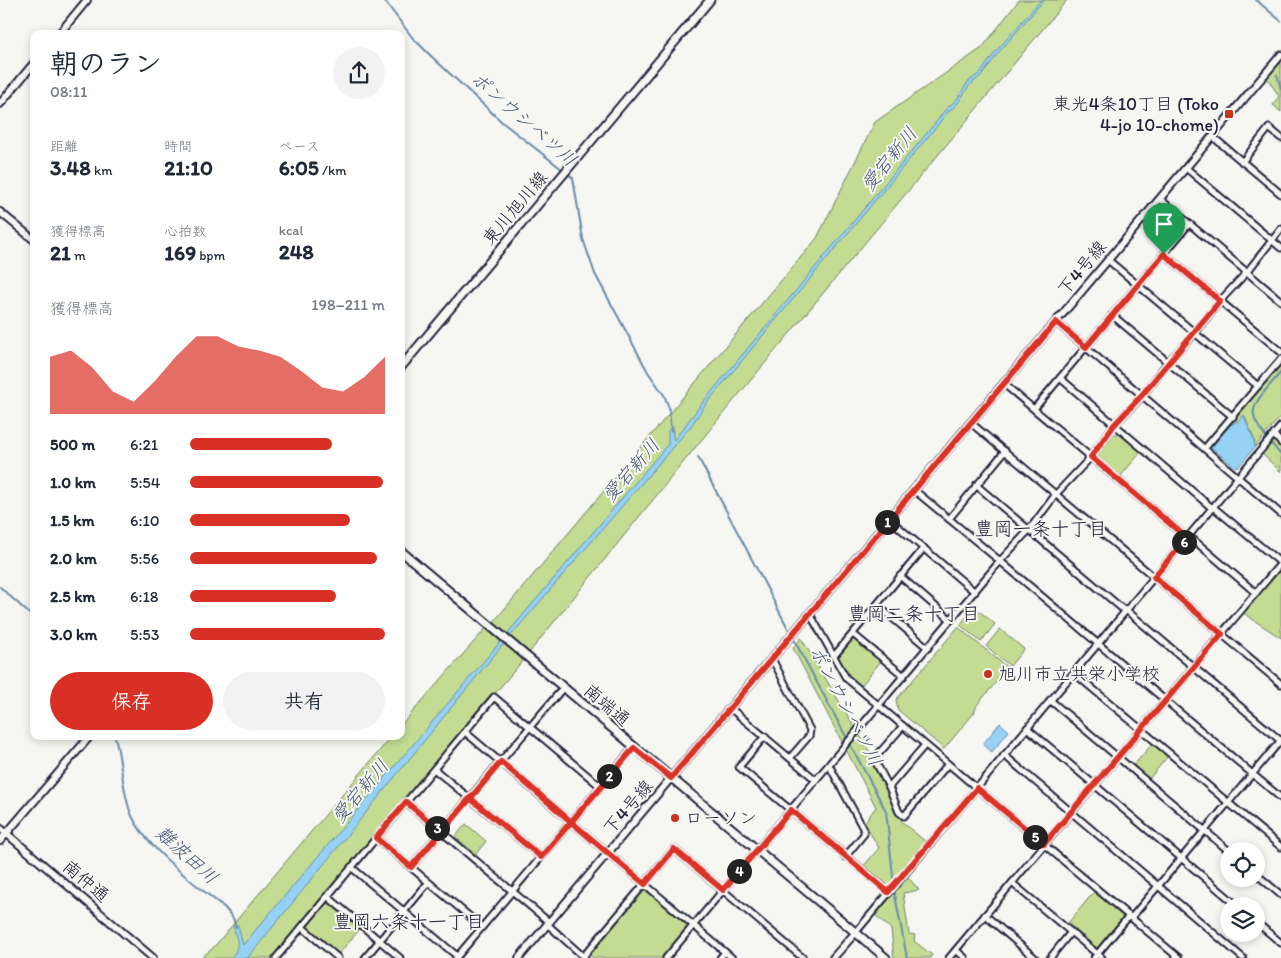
<!DOCTYPE html>
<html lang="ja">
<meta charset="utf-8">
<style>
:root{--surface:#fff;--page:#f2f2f3;--text:#1f2937;--muted:#747a83;--accent:#d93025}
body{margin:0;font-family:Itim,"Klee One",sans-serif;background:var(--page);color:var(--text);height:100vh;display:flex;flex-direction:column;font-size:19px;white-space:nowrap}
*{box-sizing:border-box;margin:0}
p{font-size:16px;color:var(--muted)}
.icon{flex:none;width:28px;height:28px;fill:none;stroke:currentColor;stroke-width:2;stroke-linecap:round;stroke-linejoin:round}
.map{position:relative;flex:1;overflow:hidden}
.panel{position:absolute;left:30px;top:30px;width:375px;height:710px;display:flex;flex-direction:column;background:var(--surface);border-radius:10px;box-shadow:0 2px 8px #0003}
.panel>*{flex:none}
.controls{position:absolute;left:1220px;top:842px;display:grid;gap:10px}
.controls a{display:grid;place-items:center;width:45px;height:45px;border-radius:50%;background:var(--surface);box-shadow:0 2px 8px #0003;font-size:25px}
.pin{position:absolute;display:grid;place-items:center;width:42px;height:42px;color:#fff;margin:-51px -21px;border-radius:50% 50% 50% 0;rotate:-45deg;box-shadow:0 0 5px #0007}
.pin .icon{rotate:45deg}
.km{position:absolute;width:25px;height:25px;margin:-12px;border-radius:50%;background:#222;color:#fff;font-size:14px;line-height:25px;text-align:center}
.round{display:grid;place-items:center;flex:none;width:52px;height:52px;border-radius:26px;background:var(--page)}
.summary{display:flex;align-items:center;justify-content:space-between;height:85px;padding:0 20px}
h1{font-size:28px;font-weight:800;line-height:38px}
.stats{display:grid;grid-template-columns:repeat(3,1fr);gap:8px;height:85px;padding:5px 20px}
.stats div{display:grid;align-content:center}
.stats b{font-size:21px;font-weight:800}
.stats small{font-size:14px;font-weight:400}
.stats p{font-size:14px}
.chart{height:140px;padding:10px 20px}
.chart p{display:flex;justify-content:space-between}
.chart svg{width:100%;height:90px;margin-top:5px;fill:var(--accent);opacity:.7}
.primary-button{display:flex;gap:10px;margin-top:auto;padding:10px 20px}
.primary-button a{flex:1;height:58px;border-radius:30px;background:var(--accent);color:#fff;font-size:20px;font-weight:800;line-height:58px;text-align:center}
.primary-button a+a{background:var(--page);color:var(--text)}
ul{padding:0 20px;list-style:none;font-size:16px}
li{display:grid;grid-template-columns:80px 60px 1fr;align-items:center;height:38px}
li i{height:12px;border-radius:6px;background:var(--accent)}
.map>svg:first-child{display:block}
.green{fill:#c3dc92;stroke:#727f66}
.water{fill:#95d2f5;stroke:#678cab}
.lines{fill:none;stroke-linecap:round;stroke-linejoin:round}
.stream{stroke:#678cab;stroke-width:2}
.minor-casing{stroke:#22223b;stroke-width:9}
.tertiary-casing{stroke:#22223b;stroke-width:10}
.secondary-casing{stroke:#22223b;stroke-width:11}
.minor{stroke:#f6f6f2;stroke-width:5}
.tertiary{stroke:#f6f6f2;stroke-width:6}
.secondary{stroke:#f6f6f2;stroke-width:7}
.route-casing{stroke:#fff;stroke-width:10}
.route{stroke:#d93025;stroke-width:6}
.poi-dot{fill:#c8321e;stroke:#f6f6f2;stroke-width:2}
.labels{text-anchor:middle;dominant-baseline:central;stroke-width:4;stroke-linejoin:round;paint-order:stroke}
.poi-label{font-size:18px;fill:#22223b;stroke:#f6f6f2;text-anchor:start}
.street-label{font-size:18px;fill:#22223b;stroke:#f6f6f2}
.water-label{font-size:19px;font-style:italic;fill:#445773;stroke:#f6f6f2}
.neighbourhood-label{font-size:19px;fill:#22223b;stroke:#f6f6f2}
</style>
<div class="map">
<svg width="1281" height="958" viewBox="0 0 1281 958">
<rect width="100%" height="100%" fill="#f6f6f2"/>
<filter id="ink" filterUnits="userSpaceOnUse"><feTurbulence type="fractalNoise" baseFrequency=".02" numOctaves="2"/><feDisplacementMap in="SourceGraphic" scale="10" xChannelSelector="R" yChannelSelector="G"/><feConvolveMatrix kernelMatrix="1 2 1 2 8 2 1 2 1" color-interpolation-filters="sRGB"/></filter>
<g filter="url(#ink)">
<g class="green">
<polygon points="1019,0 1067,0 716,422 524,659 273,958 201,958 213,948 392,736 401,736 401,725 487,627 491,625 817,238 875,122 982,48"/>
<polygon points="1281,60 1281,112 1273,105 1279,96 1267,78"/>
<polygon points="1281,363 1281,416 1255,447 1254,439 1244,415 1239,421 1230,425"/>
<polygon points="1113,434 1119,434 1141,452 1120,477 1098,459 1097,454"/>
<polygon points="1273,438 1281,448 1281,472 1261,453"/>
<polygon points="1281,567 1281,638 1243,613"/>
<polygon points="974,607 995,624 981,642 960,625"/>
<polygon points="958,627 1008,668 977,705 974,713 944,749 898,710 896,700"/>
<polygon points="1000,629 1024,649 1010,666 986,646"/>
<polygon points="801,638 874,759 899,812 904,816 901,821 926,842 886,889 862,868 879,848 864,823 876,807 793,648"/>
<polygon points="853,638 881,661 860,687 848,677 837,658"/>
<polygon points="1153,743 1168,756 1149,779 1133,766"/>
<polygon points="466,824 486,841 476,854 455,837"/>
<polygon points="906,875 919,890 903,893 909,934 915,935 914,941 932,955 930,958 894,958 891,929 874,914"/>
<polygon points="644,888 689,927 662,958 593,958 590,955"/>
<polygon points="1094,892 1123,917 1097,948 1068,923"/>
<polygon points="326,901 360,929 337,956 305,926"/>
</g>
<g class="water">
<path d="M1041 0H1044L999 52 983 74 969 86 958 103 947 113 937 126 706 404 691 426 495 654 250 955 248 958H231C241 946 237 940 233 926L238 925 243 945 668 444V431L673 426V438L674 440 703 402 937 121 944 111 957 99 968 82 981 72 997 50Z"/>
<path d="M1244 415C1247 426 1254 435 1255 447L1239 466 1235 467 1213 449V445L1230 425 1239 421Z"/>
<polygon points="1000,723 1009,731 992,752 983,744"/>
</g>
<g class="lines">
<g class="stream">
<polyline points="384,0 412,37 432,57 502,122 563,170"/>
<polyline points="1256,0 1281,21"/>
<polyline points="1277,75 1281,89"/>
<polyline points="566,173 573,178 583,239 595,274 648,372 664,395 669,408 671,431"/>
<path d="M1281 372C1244 415 1245 411 1281 455"/>
<polyline points="698,457 790,632"/>
<polyline points="0,587 34,618"/>
<polyline points="792,636 886,811 894,885"/>
<path d="M115 736C121 760 122 785 129 808 139 843 196 885 224 907L233 918 236 927"/>
<polyline points="894,890 907,958"/>
</g>
<defs>
<g id="minor">
<polyline points="1213,137 1281,194"/>
<polyline points="1242,162 1269,128 1281,138"/>
<polyline points="1186,168 1281,248"/>
<polyline points="1160,199 1281,301"/>
<polyline points="1164,254 1281,352"/>
<polyline points="1108,260 1258,386"/>
<polyline points="1112,315 1233,417"/>
<polyline points="1056,322 1281,514"/>
<polyline points="1060,378 1212,508"/>
<polyline points="1004,384 1187,538"/>
<polyline points="1034,409 1189,224"/>
<polyline points="971,423 1281,684"/>
<polyline points="1274,435 1281,443"/>
<polyline points="1205,448 1281,359"/>
<polyline points="976,485 1125,611"/>
<polyline points="914,490 1000,561 1281,798"/>
<polyline points="1213,507 1281,563"/>
<polyline points="889,519 975,592"/>
<polyline points="949,519 1005,451"/>
<polyline points="1189,536 1256,593"/>
<polyline points="900,576 951,620"/>
<polyline points="877,605 928,648"/>
<polyline points="1126,610 1281,741"/>
<polyline points="810,614 846,678 1179,958"/>
<polyline points="853,634 904,676"/>
<polyline points="834,656 924,548"/>
<polyline points="772,659 810,730 809,736 790,758"/>
<polyline points="1074,673 1281,847"/>
<polyline points="1050,700 1229,851"/>
<polyline points="730,708 816,780"/>
<polyline points="903,726 874,759 889,787 899,812 904,816 948,764"/>
<polyline points="1027,728 1238,906"/>
<polyline points="465,732 732,958"/>
<polyline points="765,736 739,767 889,892"/>
<polyline points="1004,755 1243,958"/>
<polyline points="829,765 864,830 864,834 845,857"/>
<polyline points="434,769 541,857"/>
<polyline points="889,787 925,745"/>
<polyline points="406,802 549,922"/>
<polyline points="376,838 482,927"/>
<polyline points="351,867 457,956"/>
<polyline points="411,867 563,688"/>
<polyline points="1256,874 1281,895"/>
<polyline points="1012,883 1102,958"/>
<polyline points="327,896 400,958"/>
<polyline points="985,915 1035,958"/>
<polyline points="1131,918 1281,740"/>
<polyline points="1256,922 1281,943"/>
<polyline points="547,924 585,958"/>
<polyline points="302,927 338,958"/>
<polyline points="856,932 1281,426"/>
<polyline points="956,950 965,958"/>
<polyline points="276,958 494,697 600,786"/>
<polyline points="365,958 428,883"/>
<polyline points="456,958 634,747"/>
<polyline points="582,958 674,849 803,958"/>
<polyline points="666,958 1000,561 1029,530 1056,494 1091,457 1114,425 1143,395 1168,362 1195,333 1220,301 1247,272 1281,229"/>
<polyline points="720,958 725,952"/>
<polyline points="949,958 1281,563"/>
<polyline points="1050,958 1071,932"/>
<polyline points="1094,958 1129,916"/>
</g>
<g id="tertiary">
<polyline points="59,34 87,0"/>
<polyline points="0,104 34,63"/>
<polyline points="0,212 34,240"/>
<polyline points="0,828 153,958"/>
<polyline points="0,841 90,736"/>
<polyline points="519,958 1281,55"/>
<polyline points="833,958 856,932"/>
</g>
<g id="secondary">
<polyline points="401,367 710,0"/>
<polyline points="401,551 886,958"/>
</g>
</defs>
<use href="#minor" class="minor-casing"/>
<use href="#tertiary" class="tertiary-casing"/>
<use href="#secondary" class="secondary-casing"/>
<use href="#minor" class="minor"/>
<use href="#tertiary" class="tertiary"/>
<use href="#secondary" class="secondary"/>
</g>
</g>
<g class="lines" filter="url(#ink)">
<defs>
<path id="route" d="M1164 254 1086 347 1056 322 671 778 634 748 541 857 470 798 411 867 376 838 406 802 442 832 501 762C549 802 596 844 645 884L674 849 723 890 791 810 888 892 977 788 1044 844 1222 634 1154 577 1187 538 1091 457 1114 425 1142 395 1220 301 1164 254"/>
</defs>
<use href="#route" class="route-casing"/>
<use href="#route" class="route"/>
</g>
<g class="poi-dot">
<rect x="1224" y="109" width="10" height="10" rx="2.5"/>
<circle cx="988" cy="674" r="5"/>
<circle cx="675" cy="818" r="5"/>
</g>
<g class="labels">
<g class="poi-label">
<text x="1219" y="104" text-anchor="end">東光4条10丁目 (Toko<tspan x="1219" dy="21">4-jo 10-chome)</tspan></text>
<text x="998" y="674">旭川市立共栄小学校</text>
<text x="685" y="818">ローソン</text>
</g>
<g class="street-label">
<text transform="translate(515 208) rotate(-50)">東川旭川線</text>
<text transform="translate(1082 268) rotate(-50)">下4号線</text>
<text transform="translate(607 705) rotate(40)">南端通</text>
<text transform="translate(628 807) rotate(-49)">下4号線</text>
<text transform="translate(86 881) rotate(40)">南仲通</text>
</g>
<g class="water-label">
<text transform="translate(524 119) rotate(41)">ポンウシベツ川</text>
<text transform="translate(889 159) rotate(-51)">愛宕新川</text>
<text transform="translate(631 470) rotate(-49)">愛宕新川</text>
<text transform="translate(846 706) rotate(62)">ポンウシベツ川</text>
<text transform="translate(360 791) rotate(-50)">愛宕新川</text>
<text transform="translate(187 855) rotate(42)">難波田川</text>
</g>
<g class="neighbourhood-label">
<text x="1041" y="528">豊岡一条十丁目</text>
<text x="914" y="613">豊岡二条十丁目</text>
<text x="409" y="921">豊岡六条十一丁目</text>
</g>
</g>
</svg>
<div class="controls">
<a><svg class="icon" aria-label="locate" viewBox="0 0 24 24"><circle cx="12" cy="12" r="6"/><path d="M12 2v4M12 18v4M2 12h4M18 12h4"/></svg></a>
<a><svg class="icon" aria-label="layers" viewBox="0 0 24 24"><path d="M12 4l9 5-9 5-9-5zM3 14l9 5 9-5"/></svg></a>
</div>
<div class="pin" style="left:1164px;top:254px;background:#1e9e55"><svg class="icon" aria-label="arrive" viewBox="0 0 24 24"><path d="M6 21V4h12l-3 4 3 4H6"/></svg></div>
<b class="km" style="left:887px;top:522px">1</b>
<b class="km" style="left:609px;top:776px">2</b>
<b class="km" style="left:437px;top:828px">3</b>
<b class="km" style="left:739px;top:871px">4</b>
<b class="km" style="left:1035px;top:837px">5</b>
<b class="km" style="left:1184px;top:542px">6</b>
<section class="panel">
<div class="summary"><div><h1>朝のラン</h1><p>08:11</p></div><a class="round"><svg class="icon" aria-label="share" viewBox="0 0 24 24"><path d="M12 15V3M7 8l5-5 5 5M5 13v7h14v-7"/></svg></a></div>
<div class="stats">
<div><p>距離</p><b>3.48<small> km</small></b></div>
<div><p>時間</p><b>21:10</b></div>
<div><p>ペース</p><b>6:05<small> /km</small></b></div>
</div>
<div class="stats">
<div><p>獲得標高</p><b>21<small> m</small></b></div>
<div><p>心拍数</p><b>169<small> bpm</small></b></div>
<div><p>kcal</p><b>248</b></div>
</div>
<div class="chart"><p><span>獲得標高</span>198–211 m</p>
<svg viewBox="0 0 160 44" preserveAspectRatio="none"><path d="M0 44V16L10 13L20 21L30 33L40 38L50 28L60 16L70 6L80 6L90 11L100 13L110 16L120 23L130 31L140 33L150 26L160 16V44z"/></svg>
</div>
<ul>
<li><b>500 m</b>6:21<i style="width:73%"></i></li>
<li><b>1.0 km</b>5:54<i style="width:99%"></i></li>
<li><b>1.5 km</b>6:10<i style="width:82%"></i></li>
<li><b>2.0 km</b>5:56<i style="width:96%"></i></li>
<li><b>2.5 km</b>6:18<i style="width:75%"></i></li>
<li><b>3.0 km</b>5:53<i style="width:100%"></i></li>
</ul>
<div class="primary-button"><a>保存</a><a>共有</a></div>
</section>
</div>
